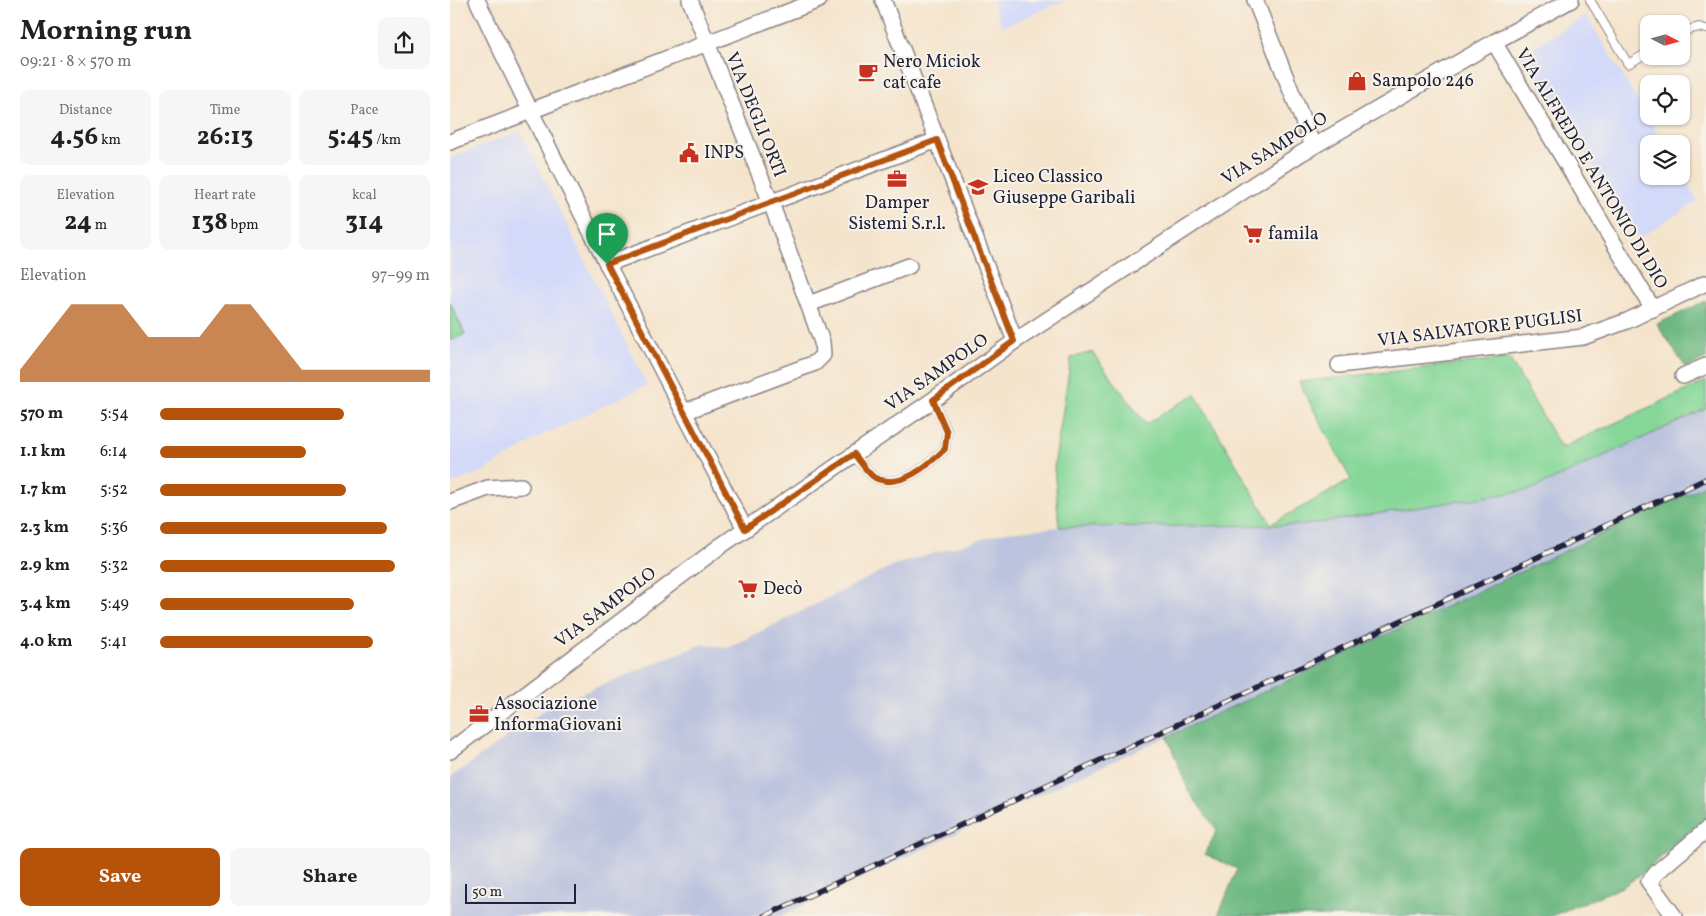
<!DOCTYPE html>
<meta charset="utf-8">
<style>
:root{--surface:#fff;--page:#f6f6f6;--text:#202124;--muted:#757577;--accent:#b45309}
body{margin:0;font-family:Vollkorn,serif;background:var(--page);color:var(--text);height:100vh;display:flex;flex-direction:column;font-size:19px;white-space:nowrap}
*{box-sizing:border-box;margin:0}
p{font-size:16px;color:var(--muted)}
.icon{flex:none;width:28px;height:28px;fill:none;stroke:currentColor;stroke-width:2;stroke-linecap:round;stroke-linejoin:round}
.map{position:relative;flex:1;overflow:hidden}
.details{display:flex;flex-direction:column;background:var(--surface);width:450px}
.details>*{flex:none}
.needle{width:32px;rotate:96deg}
.tools{position:absolute;left:1190px;top:15px;display:grid;gap:10px}
.tools a{display:grid;place-items:center;width:50px;height:50px;border-radius:10px;background:var(--surface);box-shadow:0 1px 4px #0004;font-size:25px}
.scale{position:absolute;left:15px;bottom:12px;width:111px;box-sizing:border-box;padding-left:5px;border:2px solid #22223b;border-top:0;font-size:14px;line-height:18px;white-space:nowrap;color:#22223b;-webkit-text-stroke:4px #f7f3e8;paint-order:stroke}
.pin{position:absolute;display:grid;place-items:center;width:42px;height:42px;color:#fff;margin:-51px -21px;border-radius:50% 50% 50% 0;rotate:-45deg;box-shadow:0 0 5px #0007}
.pin .icon{rotate:45deg}
.round{display:grid;place-items:center;flex:none;width:52px;height:52px;border-radius:10px;background:var(--page)}
.overview{display:flex;align-items:center;justify-content:space-between;height:85px;padding:0 20px}
h1{font-size:28px;font-weight:700;line-height:38px}
.stats{display:grid;grid-template-columns:repeat(3,1fr);gap:8px;height:85px;padding:5px 20px}
.stats div{display:grid;align-content:center;border-radius:10px;background:var(--page);text-align:center}
.stats b{font-size:25px;font-weight:700}
.stats small{font-size:14px;font-weight:400}
.stats p{font-size:14px}
.chart{height:140px;padding:10px 20px}
.chart p{display:flex;justify-content:space-between}
.chart svg{width:100%;height:90px;margin-top:5px;fill:var(--accent);opacity:.7}
.action{display:flex;gap:10px;margin-top:auto;padding:10px 20px}
.action a{flex:1;height:58px;border-radius:10px;background:var(--accent);color:#fff;font-size:20px;font-weight:700;line-height:58px;text-align:center}
.action a+a{background:var(--page);color:var(--text)}
ul{padding:0 20px;list-style:none;font-size:16px}
li{display:grid;grid-template-columns:80px 60px 1fr;align-items:center;height:38px}
li i{height:12px;border-radius:6px;background:var(--accent)}
main{display:flex;flex:1;min-height:0}
.map>svg:first-child{display:block}
.built{fill:#d3d9f9}
.industrial{fill:#bcc3de}
.green{fill:#86d798;stroke:#547c6a}
.forest{fill:#6cb880;stroke:#476d5e}
.lines{fill:none;stroke-linecap:round;stroke-linejoin:round}
.lane-casing{stroke:#8c8384;stroke-width:10}
.street-casing{stroke:#8c8384;stroke-width:18}
.lane{stroke:#fff;stroke-width:8}
.street{stroke:#fff;stroke-width:15}
.rail-casing{stroke:#22223b;stroke-width:5.5}
.rail{stroke:#f7f3e8;stroke-width:4;stroke-dasharray:11;stroke-linecap:butt}
.route-casing{stroke:#fff;stroke-width:10}
.route{stroke:#b45309;stroke-width:6}
.labels{text-anchor:middle;dominant-baseline:central;stroke-width:4;stroke-linejoin:round;paint-order:stroke}
.poi-label{font-size:18px;fill:#22223b;stroke:#f7f3e8;text-anchor:start}
.street-label{font-size:18px;fill:#22223b;stroke:#f7f3e8}
</style>
<main>
<section class="details">
<div class="overview"><div><h1>Morning run</h1><p>09:21 · 8 × 570 m</p></div><a class="round"><svg class="icon" aria-label="share" viewBox="0 0 24 24"><path d="M12 15V3M7 8l5-5 5 5M5 13v7h14v-7"/></svg></a></div>
<div class="stats">
<div><p>Distance</p><b>4.56<small> km</small></b></div>
<div><p>Time</p><b>26:13</b></div>
<div><p>Pace</p><b>5:45<small> /km</small></b></div>
</div>
<div class="stats">
<div><p>Elevation</p><b>24<small> m</small></b></div>
<div><p>Heart rate</p><b>138<small> bpm</small></b></div>
<div><p>kcal</p><b>314</b></div>
</div>
<div class="chart"><p><span>Elevation</span>97–99 m</p>
<svg viewBox="0 0 160 44" preserveAspectRatio="none"><path d="M0 44V38L10 22L20 6L30 6L40 6L50 22L60 22L70 22L80 6L90 6L100 22L110 38L120 38L130 38L140 38L150 38L160 38V44z"/></svg>
</div>
<ul>
<li><b>570 m</b>5:54<i style="width:68%"></i></li>
<li><b>1.1 km</b>6:14<i style="width:54%"></i></li>
<li><b>1.7 km</b>5:52<i style="width:69%"></i></li>
<li><b>2.3 km</b>5:36<i style="width:84%"></i></li>
<li><b>2.9 km</b>5:32<i style="width:87%"></i></li>
<li><b>3.4 km</b>5:49<i style="width:72%"></i></li>
<li><b>4.0 km</b>5:41<i style="width:79%"></i></li>
</ul>
<div class="action"><a>Save</a><a>Share</a></div>
</section>
<div class="map">
<svg width="1256" height="916" viewBox="0 0 1256 916">
<rect width="100%" height="100%" fill="#f7f3e8"/>
<filter id="ink" filterUnits="userSpaceOnUse"><feTurbulence type="fractalNoise" baseFrequency=".02" numOctaves="2"/><feDisplacementMap in="SourceGraphic" scale="10" xChannelSelector="R" yChannelSelector="G"/><feConvolveMatrix kernelMatrix="1 2 1 2 8 2 1 2 1" color-interpolation-filters="sRGB"/></filter>
<filter id="wash" filterUnits="userSpaceOnUse"><feTurbulence type="fractalNoise" baseFrequency=".0096" numOctaves="4" result="noise"/><feDisplacementMap in="SourceGraphic" scale="20" xChannelSelector="R" yChannelSelector="G"/><feGaussianBlur stdDeviation="1.12" result="paint"/><feColorMatrix in="noise" values="0 0 0 0 0 0 0 0 0 0 0 0 0 0 0 0 0 1.4 0 .05"/><feComposite in="paint" operator="in"/></filter>
<g filter="url(#wash)">
<rect width="100%" height="100%" fill="#f5e4cc"/>
<g class="built">
<polygon points="542,0 616,0 552,27"/>
<polygon points="1136,15 1214,144 1199,144 1199,176 1231,176 1231,172 1248,201 1189,238 1070,55"/>
<polygon points="70,131 197,385 88,438 34,471 0,484 0,158"/>
</g>
<polygon class="industrial" points="1256,409 1256,486 833,684 575,801 331,916 0,916 0,779 4,775 99,707 252,644 278,648 444,565 556,532 622,526 855,525 1080,490"/>
<g class="green">
<polygon points="0,302 15,334 0,341"/>
<polygon points="642,352 696,424 745,394 821,524 901,480 849,382 1059,358 1111,448 1256,381 1256,409 1080,490 855,525 609,527 604,467 621,358"/>
</g>
<g class="forest">
<polygon points="1256,301 1256,358 1236,368 1207,324"/>
<polygon points="1256,485 1256,818 1192,874 1172,887 1101,916 768,916 787,869 755,854 767,830 739,792 717,737"/>
</g>
</g>
<g filter="url(#ink)">
<g class="lines">
<defs>
<g id="lane">
<polyline points="1140,0 1178,64 1199,52"/>
<polyline points="1231,32 1249,27 1256,29"/>
<path d="M404 454C410 461 418 474 425 478 451 490 478 465 495 449L497 431 483 400"/>
</g>
<g id="street">
<path d="M27 0C112 179 203 354 295 529"/>
<polyline points="433,0 565,341"/>
<polyline points="805,0 863,146"/>
<polyline points="1044,42 1203,309"/>
<polyline points="0,142 369,0"/>
<polyline points="157,264 487,140"/>
<polyline points="359,304 459,266"/>
<polyline points="889,365 1133,337 1177,321 1256,283"/>
<polyline points="1233,376 1256,366"/>
<polyline points="234,412 365,363 373,355 372,342 321,203 240,0"/>
<polyline points="0,502 38,488 71,486"/>
<polyline points="0,751 269,547 483,400 565,341 850,154 1044,42 1121,0"/>
<polyline points="1224,916 1199,882 1207,872 1256,830"/>
</g>
</defs>
<use href="#lane" class="lane-casing"/>
<use href="#street" class="street-casing"/>
<use href="#lane" class="lane"/>
<use href="#street" class="street"/>
<defs>
<polyline id="rail" points="315,916 1256,479"/>
</defs>
<use href="#rail" class="rail-casing"/>
<use href="#rail" class="rail"/>
</g>
</g>
<g class="lines" filter="url(#ink)">
<defs>
<path id="route" d="M487 140 564 341 483 400 497 432 495 449C478 465 451 490 425 478 418 474 410 461 404 454L295 529 157 264Z"/>
</defs>
<use href="#route" class="route-casing"/>
<use href="#route" class="route"/>
</g>
<defs>
<symbol id="cafe-bare" viewBox="-9 -9 18 18"><path d="M-5.5-4.5H6V0H3Q3 3.5 0 3.5H-2.5Q-5.5 3.5-5.5 0ZM3-3.2v2h1.7v-2ZM-6 4.5H4V6H-6Z" fill="#c8321e" stroke="#f7f3e8" stroke-width="2.5" paint-order="stroke"/></symbol>
<symbol id="shop-bare" viewBox="-9 -9 18 18"><path d="M-5-2.5h2.3a2.7 3.5 0 0 1 5.4 0H5L5.5 6h-11ZM-1.5-2.5h3a1.5 2.3 0 0 0-3 0Z" fill="#c8321e" stroke="#f7f3e8" stroke-width="2.5" paint-order="stroke"/></symbol>
<symbol id="civic-bare" viewBox="-9 -9 18 18"><path d="M-.6-6.5H3V-4.5H.6V-3L4-1V1h2V6H-6V1h2V-1L-.6-3ZM-1.2 2.5V6h2.4V2.5Z" fill="#c8321e" stroke="#f7f3e8" stroke-width="2.5" paint-order="stroke"/></symbol>
<symbol id="office-bare" viewBox="-9 -9 18 18"><path d="M-6-3h4V-5.5h4V-3h4V5H-6ZM-1-4.5V-3h2v-1.5ZM-6 0V1H6V0Z" fill="#c8321e" stroke="#f7f3e8" stroke-width="2.5" paint-order="stroke"/></symbol>
<symbol id="school-bare" viewBox="-9 -9 18 18"><path d="M0-5L7-2L0 1L-7-2ZM-4 1L0 2.5L4 1V4Q0 6-4 4Z" fill="#c8321e" stroke="#f7f3e8" stroke-width="2.5" paint-order="stroke"/></symbol>
<symbol id="supermarket-bare" viewBox="-9 -9 18 18"><path d="M-6-5.5h2.5l.6 2H6L4.5 2H-2.5L-4.4-4H-6ZM-1.5 3.2a1.3 1.3 0 1 0 .1 0ZM3 3.2a1.3 1.3 0 1 0 .1 0Z" fill="#c8321e" stroke="#f7f3e8" stroke-width="2.5" paint-order="stroke"/></symbol>
</defs>
<g fill-rule="evenodd">
<use href="#cafe-bare" x="404" y="58" width="28" height="28"/>
<use href="#shop-bare" x="893" y="67" width="28" height="28"/>
<use href="#civic-bare" x="225" y="139" width="28" height="28"/>
<use href="#office-bare" x="433" y="165" width="28" height="28"/>
<use href="#school-bare" x="514" y="173" width="28" height="28"/>
<use href="#supermarket-bare" x="789" y="220" width="28" height="28"/>
<use href="#supermarket-bare" x="284" y="575" width="28" height="28"/>
<use href="#office-bare" x="15" y="700" width="28" height="28"/>
</g>
<g class="labels">
<g class="poi-label">
<text x="433" y="62">Nero Miciok<tspan x="433" dy="21">cat cafe</tspan></text>
<text x="922" y="81">Sampolo 246</text>
<text x="254" y="153">INPS</text>
<text x="543" y="177">Liceo Classico<tspan x="543" dy="21">Giuseppe Garibali</tspan></text>
<text x="447" y="203" text-anchor="middle">Damper<tspan x="447" dy="21">Sistemi S.r.l.</tspan></text>
<text x="818" y="234">famila</text>
<text x="313" y="589">Decò</text>
<text x="44" y="704">Associazione<tspan x="44" dy="21">InformaGiovani</tspan></text>
</g>
<g class="street-label">
<text transform="translate(305 115) rotate(68)">VIA DEGLI ORTI</text>
<text transform="translate(825 149) rotate(-32)">VIA SAMPOLO</text>
<text transform="translate(1141 169) rotate(59)">VIA ALFREDO E ANTONIO DI DIO</text>
<text transform="translate(1030 329) rotate(-7)">VIA SALVATORE PUGLISI</text>
<text transform="translate(487 373) rotate(-35)">VIA SAMPOLO</text>
<text transform="translate(156 608) rotate(-37)">VIA SAMPOLO</text>
</g>
</g>
</svg>
<div class="tools">
<a><svg class="needle" viewBox="-14 -14 28 28"><path d="M0-13l5 13h-10z" fill="#e53935"/><path d="M0 13l5-13h-10z" fill="#757577"/></svg></a>
<a><svg class="icon" aria-label="locate" viewBox="0 0 24 24"><circle cx="12" cy="12" r="6"/><path d="M12 2v4M12 18v4M2 12h4M18 12h4"/></svg></a>
<a><svg class="icon" aria-label="layers" viewBox="0 0 24 24"><path d="M12 4l9 5-9 5-9-5zM3 14l9 5 9-5"/></svg></a>
</div>
<div class="scale">50 m</div>
<div class="pin" style="left:157px;top:264px;background:#1e9e55"><svg class="icon" aria-label="arrive" viewBox="0 0 24 24"><path d="M6 21V4h12l-3 4 3 4H6"/></svg></div>
</div>
</main>
